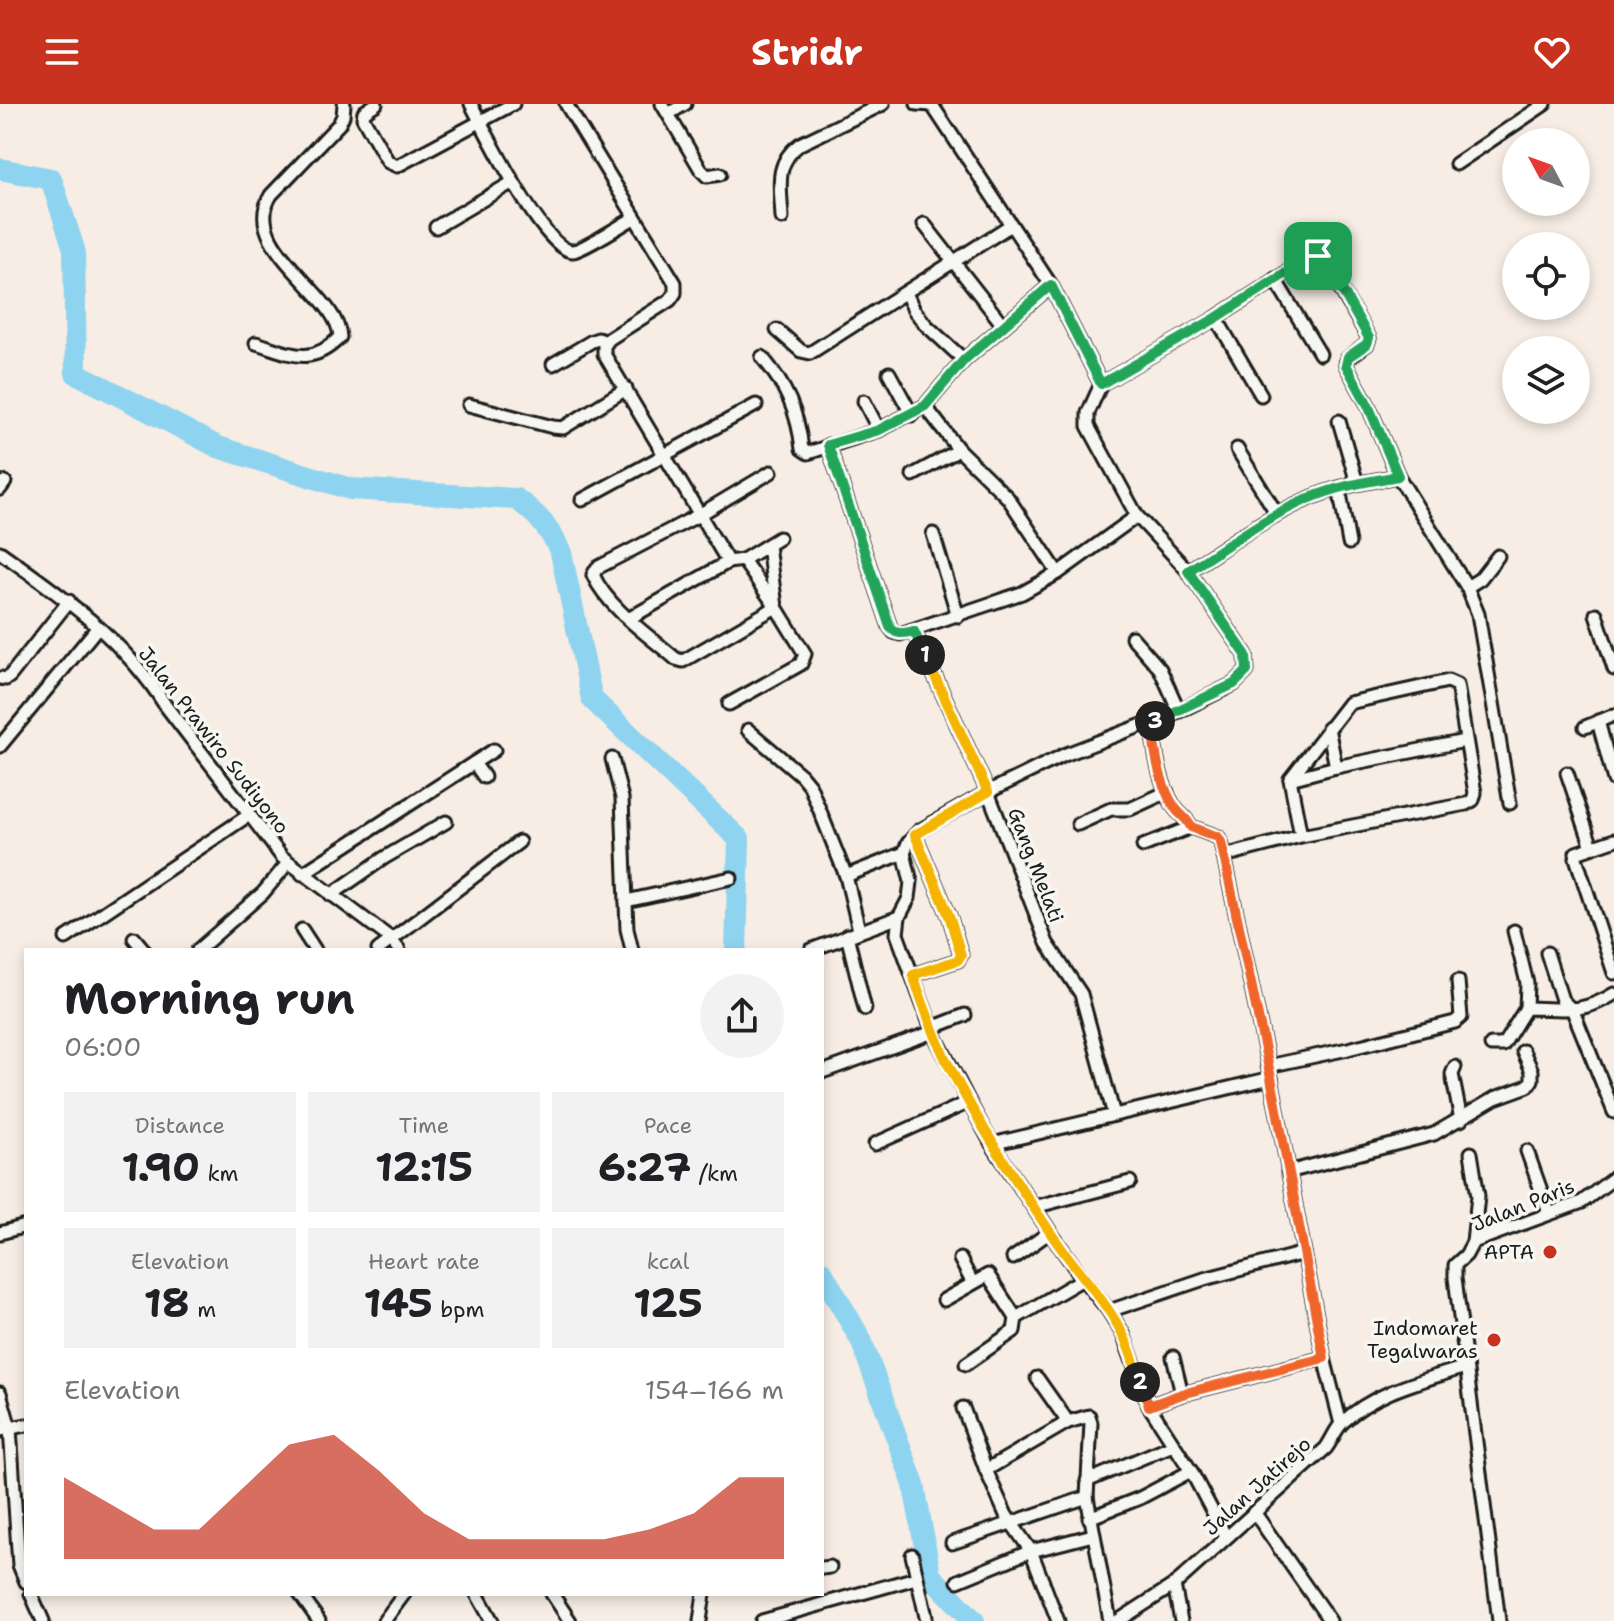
<!DOCTYPE html>
<meta charset="utf-8">
<style>
:root{--surface:#fff;--page:#f2f2f2;--text:#202124;--muted:#757577;--accent:#c8321e}
body{margin:0;font-family:"Shantell Sans",sans-serif;background:var(--page);color:var(--text);height:100vh;display:flex;flex-direction:column;font-size:30px;white-space:nowrap}
*{box-sizing:border-box;margin:0}
p{font-size:26px;color:var(--muted)}
.icon{flex:none;width:44px;height:44px;fill:none;stroke:currentColor;stroke-width:2;stroke-linecap:round;stroke-linejoin:round}
.map{position:relative;flex:1;overflow:hidden}
.details{position:absolute;left:24px;top:844px;width:800px;height:648px;display:flex;flex-direction:column;background:var(--surface);border-radius:0px;box-shadow:0 4px 12px #0003}
.details>*{flex:none}
.needle{width:52px;rotate:311deg}
.controls{position:absolute;left:1502px;top:24px;display:grid;gap:16px}
.controls a{display:grid;place-items:center;width:88px;height:88px;border-radius:50%;background:var(--surface);box-shadow:0 4px 12px #0003;font-size:40px}
.pin{position:absolute;display:grid;place-items:center;width:68px;height:68px;color:#fff;margin:-34px;border-radius:16px;box-shadow:0 4px 12px #0006}
.km{position:absolute;width:40px;height:40px;margin:-20px;border-radius:50%;background:#222;color:#fff;font-size:22px;line-height:40px;text-align:center}
.round{display:grid;place-items:center;flex:none;width:84px;height:84px;border-radius:42px;background:var(--page)}
.headline{display:flex;align-items:center;justify-content:space-between;height:136px;padding:0 40px}
h1{font-size:44px;font-weight:700;line-height:60px}
.figures{display:grid;grid-template-columns:repeat(3,1fr);gap:12px;height:136px;padding:8px 40px}
.figures div{display:grid;align-content:center;border-radius:0px;background:var(--page);text-align:center}
.figures b{font-size:40px;font-weight:700}
.figures small{font-size:22px;font-weight:400}
.figures p{font-size:22px}
.chart{height:224px;padding:16px 40px}
.chart p{display:flex;justify-content:space-between}
.chart svg{width:100%;height:144px;margin-top:8px;fill:var(--accent);opacity:.7}
header{display:flex;justify-content:space-between;align-items:center;height:104px;padding:0 40px;background:var(--accent);color:#fff;font-size:36px;font-weight:700}
.map>svg:first-child{display:block}
.lines{fill:none;stroke-linecap:round;stroke-linejoin:round}
.river{stroke:#8ed4f0;stroke-width:22}
.minor-casing{stroke:#1c1c1c;stroke-width:17}
.minor{stroke:#f6f6f2;stroke-width:11}
.split-1-casing{stroke:#fff;stroke-width:16}
.split-2-casing{stroke:#fff;stroke-width:16}
.split-3-casing{stroke:#fff;stroke-width:16}
.split-4-casing{stroke:#fff;stroke-width:16}
.split-1{stroke:#22a559;stroke-width:10}
.split-2{stroke:#f5b400;stroke-width:10}
.split-3{stroke:#f0652b;stroke-width:10}
.split-4{stroke:#22a559;stroke-width:10}
.poi-dot{fill:#c8321e;stroke:#f6f6f2;stroke-width:3}
.labels{text-anchor:middle;dominant-baseline:central;stroke-width:7;stroke-linejoin:round;paint-order:stroke}
.street-label{font-size:20px;fill:#1c1c1c;stroke:#f6f6f2}
.poi-label{font-size:20px;fill:#1c1c1c;stroke:#f6f6f2;text-anchor:end}
</style>
<header><svg class="icon" aria-label="menu" viewBox="0 0 24 24"><path d="M4 6h16M4 12h16M4 18h16"/></svg>Stridr<svg class="icon" aria-label="heart" viewBox="0 0 24 24"><path d="M12 20l-8-8c-3-5 5-10 8-4 3-6 11-1 8 4z"/></svg></header>
<div class="map">
<svg width="1614" height="1517" viewBox="0 0 1614 1517">
<rect width="100%" height="100%" fill="#f7ede4"/>
<filter id="ink" filterUnits="userSpaceOnUse"><feTurbulence type="fractalNoise" baseFrequency=".0125" numOctaves="2"/><feDisplacementMap in="SourceGraphic" scale="16" xChannelSelector="R" yChannelSelector="G"/><feConvolveMatrix kernelMatrix="1 2 1 2 8 2 1 2 1" color-interpolation-filters="sRGB"/></filter>
<g filter="url(#ink)">
<g class="lines">
<g class="river">
<path d="M0 65 51 75 74 145 76 269 218 343 350 385 516 395C538 410 550 425 561 449L592 595 739 735 736 846"/>
<polyline points="822,1168 861,1236 914,1381 930,1471 974,1517"/>
</g>
<defs>
<g id="minor">
<polyline points="376,0 364,8 363,14 388,58 397,62 513,0"/>
<path d="M471 0C485 26 544 147 573 147 583 146 623 120 634 114"/>
<polyline points="566,0 675,179 675,189 670,196 609,235 604,242 604,250 728,458 743,456 776,503 805,550 801,560 729,600"/>
<polyline points="662,0 701,66 707,72 720,70"/>
<polyline points="917,0 932,1"/>
<polyline points="932,1 1051,181 1101,280 1088,309 1088,322 1137,412 1188,467 1246,551 1247,567 1234,580 1179,607 1064,651 988,688 919,727 908,739 904,749 911,778 909,794 899,813 897,830 933,928 969,998 992,1040 1050,1128 1083,1175 1109,1207 1123,1230 1149,1302 1191,1367 1226,1433"/>
<polyline points="668,10 685,0"/>
<polyline points="1456,60 1545,0"/>
<path d="M782 114C781 84 773 60 800 40L883 0"/>
<polyline points="924,120 1003,221"/>
<polyline points="436,123 513,78"/>
<polyline points="1275,175 1320,250"/>
<polyline points="906,189 914,206 926,221 964,256"/>
<polyline points="1216,214 1261,291"/>
<polyline points="777,226 801,247 810,249 1011,121"/>
<path d="M256 239C291 250 311 263 340 233 338 189 239 143 271 91L339 20 343 12 344 0"/>
<path d="M762 253C786 282 798 308 802 345L808 349 879 326 925 302 964 256 1051 181"/>
<polyline points="553,260 592,237 598,235 606,238"/>
<polyline points="889,269 912,311"/>
<polyline points="1101,280 1216,214 1311,153 1323,154 1369,234 1367,240 1347,255 1346,261 1368,301 1398,372 1467,483 1478,510 1510,699"/>
<polyline points="864,297 879,326"/>
<polyline points="469,301 553,323 563,324 626,285"/>
<polyline points="925,302 959,346 1008,394 1058,469"/>
<polyline points="1339,317 1357,379"/>
<polyline points="828,341 890,523 894,528 900,530 1022,489 1058,469 1137,412"/>
<polyline points="1237,345 1277,410"/>
<polyline points="913,371 959,346"/>
<polyline points="1339,384 1349,439"/>
<polyline points="0,385 5,378"/>
<polyline points="582,396 756,301"/>
<polyline points="933,430 958,512"/>
<path d="M768 441 776 503 683 557 676 555C648 531 608 504 593 471L597 464 699 411 771 368"/>
<path d="M0 448C61 491 125 536 165 601L282 753 390 834 399 846"/>
<polyline points="743,456 779,434"/>
<path d="M1188 467C1230 440 1272 408 1318 391 1344 381 1371 377 1398 372"/>
<polyline points="1467,483 1480,475 1498,452"/>
<polyline points="1596,510 1614,565"/>
<polyline points="630,514 728,458"/>
<polyline points="914,527 988,688 1047,839 1081,890 1114,1011"/>
<polyline points="1132,533 1160,565 1179,607"/>
<polyline points="0,574 6,575 10,572 69,497"/>
<polyline points="1598,617 1614,676"/>
<path d="M1152 618C1154 645 1159 680 1175 704 1180 711 1187 714 1191 723L1218 733 1221 738 1271 974 1324 1254 1341 1320"/>
<polyline points="1585,623 1614,611"/>
<polyline points="1328,624 1336,663"/>
<polyline points="748,626 801,671 810,682 846,772 859,826"/>
<polyline points="0,642 98,523"/>
<polyline points="612,655 622,694 627,825 632,846"/>
<polyline points="474,659 484,673"/>
<polyline points="1567,669 1592,743"/>
<polyline points="1290,675 1336,663 1465,637"/>
<polyline points="1078,720 1111,705 1130,705 1167,688"/>
<polyline points="1143,742 1191,723"/>
<polyline points="1576,749 1614,736"/>
<polyline points="1224,752 1301,732 1466,700 1473,696 1475,689 1457,581 1448,577 1349,599 1290,675 1301,732"/>
<polyline points="1576,754 1614,869"/>
<polyline points="302,770 494,646"/>
<polyline points="846,772 904,749"/>
<polyline points="331,791 384,754 446,718"/>
<polyline points="626,797 731,774"/>
<polyline points="302,826 315,846"/>
<polyline points="1514,827 1527,879 1526,904"/>
<polyline points="847,831 865,905"/>
<polyline points="66,834 249,711"/>
<polyline points="134,834 144,846"/>
<polyline points="198,846 263,789 288,759"/>
<polyline points="378,846 519,738"/>
<polyline points="811,846 899,813"/>
<polyline points="1547,849 1562,896 1573,907 1614,1008"/>
<polyline points="913,871 958,856 961,851 950,814 915,731"/>
<polyline points="932,924 965,911"/>
<path d="M1491 941H1503L1526 904C1563 904 1580 911 1614 890"/>
<polyline points="1268,962 1348,945 1455,918 1461,913 1458,877"/>
<polyline points="1455,963 1452,970 1461,1016"/>
<polyline points="822,968 933,928"/>
<polyline points="875,1040 969,998"/>
<polyline points="992,1040 1271,974"/>
<polyline points="1527,1047 1549,1109"/>
<polyline points="1471,1049 1478,1092 1473,1138"/>
<polyline points="1288,1068 1434,1030 1495,994 1528,982 1532,976 1532,967 1523,947"/>
<polyline points="1034,1103 1130,1078"/>
<polyline points="0,1129 26,1122"/>
<polyline points="1013,1154 1050,1128"/>
<polyline points="960,1155 972,1178"/>
<polyline points="944,1196 988,1171 1016,1214 1014,1227 966,1260"/>
<polyline points="1109,1207 1204,1175 1304,1149"/>
<polyline points="1016,1214 1083,1175"/>
<polyline points="1173,1253 1182,1290"/>
<polyline points="1037,1274 1068,1318"/>
<polyline points="0,1289 10,1324 19,1461 26,1478"/>
<polyline points="1149,1302 1182,1290 1324,1254"/>
<polyline points="963,1304 986,1366 1068,1318 1089,1312 1091,1319 1087,1393 1110,1517"/>
<polyline points="0,1326 26,1321"/>
<polyline points="986,1366 1006,1411 1031,1447 1058,1517"/>
<polyline points="1087,1377 1173,1341"/>
<polyline points="1254,1408 1330,1517"/>
<polyline points="1089,1414 1140,1394 1191,1367"/>
<polyline points="952,1439 1087,1393"/>
<polyline points="912,1451 926,1513"/>
<polyline points="822,1464 830,1463"/>
<polyline points="958,1477 1031,1447 1093,1431"/>
<polyline points="1174,1481 1181,1517"/>
<polyline points="31,1490 43,1517"/>
<polyline points="300,1490 319,1517"/>
<polyline points="477,1490 492,1517"/>
<polyline points="552,1490 570,1517"/>
<polyline points="384,1517 404,1490"/>
<polyline points="700,1517 704,1490"/>
<polyline points="762,1517 916,1474"/>
<path d="M1118 1517 1174 1481 1326 1344C1332 1336 1336 1324 1343 1318 1376 1287 1423 1277 1465 1263"/>
<polyline points="1499,1517 1455,1174 1455,1161 1466,1151 1473,1138 1582,1098 1614,1074"/>
</g>
</defs>
<use href="#minor" class="minor-casing"/>
<use href="#minor" class="minor"/>
</g>
</g>
<g class="lines" filter="url(#ink)">
<defs>
<path id="split-1" d="M925 551 914 527C905 529 897 532 890 523L828 341 879 326 925 302 964 256 1051 181 1101 280 1216 214 1311 153 1318 152"/>
<path id="split-2" d="M925 551 988 688 915 731 950 814 961 851 958 856 913 871C924 902 934 933 949 962 979 1020 1014 1074 1050 1128 1072 1162 1102 1191 1121 1227 1130 1242 1134 1261 1140 1278"/>
<path id="split-3" d="M1140 1278 1149 1302 1182 1290 1324 1254 1271 974 1221 738 1218 733 1191 723C1187 714 1180 711 1175 704 1159 680 1154 646 1152 618L1155 617"/>
<path id="split-4" d="M1155 617 1234 580 1247 567 1246 551 1188 467C1230 440 1272 408 1318 391 1344 381 1371 377 1398 372L1368 301 1346 261 1348 253 1367 240 1369 234 1327 159 1318 152"/>
</defs>
<use href="#split-1" class="split-1-casing"/>
<use href="#split-2" class="split-2-casing"/>
<use href="#split-3" class="split-3-casing"/>
<use href="#split-4" class="split-4-casing"/>
<use href="#split-1" class="split-1"/>
<use href="#split-2" class="split-2"/>
<use href="#split-3" class="split-3"/>
<use href="#split-4" class="split-4"/>
</g>
<g class="poi-dot">
<circle cx="1550" cy="1148" r="8"/>
<circle cx="1494" cy="1236" r="8"/>
</g>
<g class="labels">
<g class="street-label">
<text transform="translate(214 636) rotate(52)">Jalan Prawiro Sudiyono</text>
<text transform="translate(1036 761) rotate(69)">Gang Melati</text>
<text transform="translate(1523 1101) rotate(-22)">Jalan Paris</text>
<text transform="translate(1257 1382) rotate(-42)">Jalan Jatirejo</text>
</g>
<g class="poi-label">
<text x="1534" y="1148">APTA</text>
<text x="1478" y="1224">Indomaret<tspan x="1478" dy="23">Tegalwaras</tspan></text>
</g>
</g>
</svg>
<div class="controls">
<a><svg class="needle" viewBox="-14 -14 28 28"><path d="M0-13l5 13h-10z" fill="#e53935"/><path d="M0 13l5-13h-10z" fill="#757577"/></svg></a>
<a><svg class="icon" aria-label="locate" viewBox="0 0 24 24"><circle cx="12" cy="12" r="6"/><path d="M12 2v4M12 18v4M2 12h4M18 12h4"/></svg></a>
<a><svg class="icon" aria-label="layers" viewBox="0 0 24 24"><path d="M12 4l9 5-9 5-9-5zM3 14l9 5 9-5"/></svg></a>
</div>
<div class="pin" style="left:1318px;top:152px;background:#1e9e55"><svg class="icon" aria-label="arrive" viewBox="0 0 24 24"><path d="M6 21V4h12l-3 4 3 4H6"/></svg></div>
<b class="km" style="left:925px;top:551px">1</b>
<b class="km" style="left:1140px;top:1278px">2</b>
<b class="km" style="left:1155px;top:617px">3</b>
<section class="details">
<div class="headline"><div><h1>Morning run</h1><p>06:00</p></div><a class="round"><svg class="icon" aria-label="share" viewBox="0 0 24 24"><path d="M12 15V3M7 8l5-5 5 5M5 13v7h14v-7"/></svg></a></div>
<div class="figures">
<div><p>Distance</p><b>1.90<small> km</small></b></div>
<div><p>Time</p><b>12:15</b></div>
<div><p>Pace</p><b>6:27<small> /km</small></b></div>
</div>
<div class="figures">
<div><p>Elevation</p><b>18<small> m</small></b></div>
<div><p>Heart rate</p><b>145<small> bpm</small></b></div>
<div><p>kcal</p><b>125</b></div>
</div>
<div class="chart"><p><span>Elevation</span>154–166 m</p>
<svg viewBox="0 0 160 44" preserveAspectRatio="none"><path d="M0 44V19L10 27L20 35L30 35L40 22L50 9L60 6L70 17L80 30L90 38L100 38L110 38L120 38L130 35L140 30L150 19L160 19V44z"/></svg>
</div>
</section>
</div>
